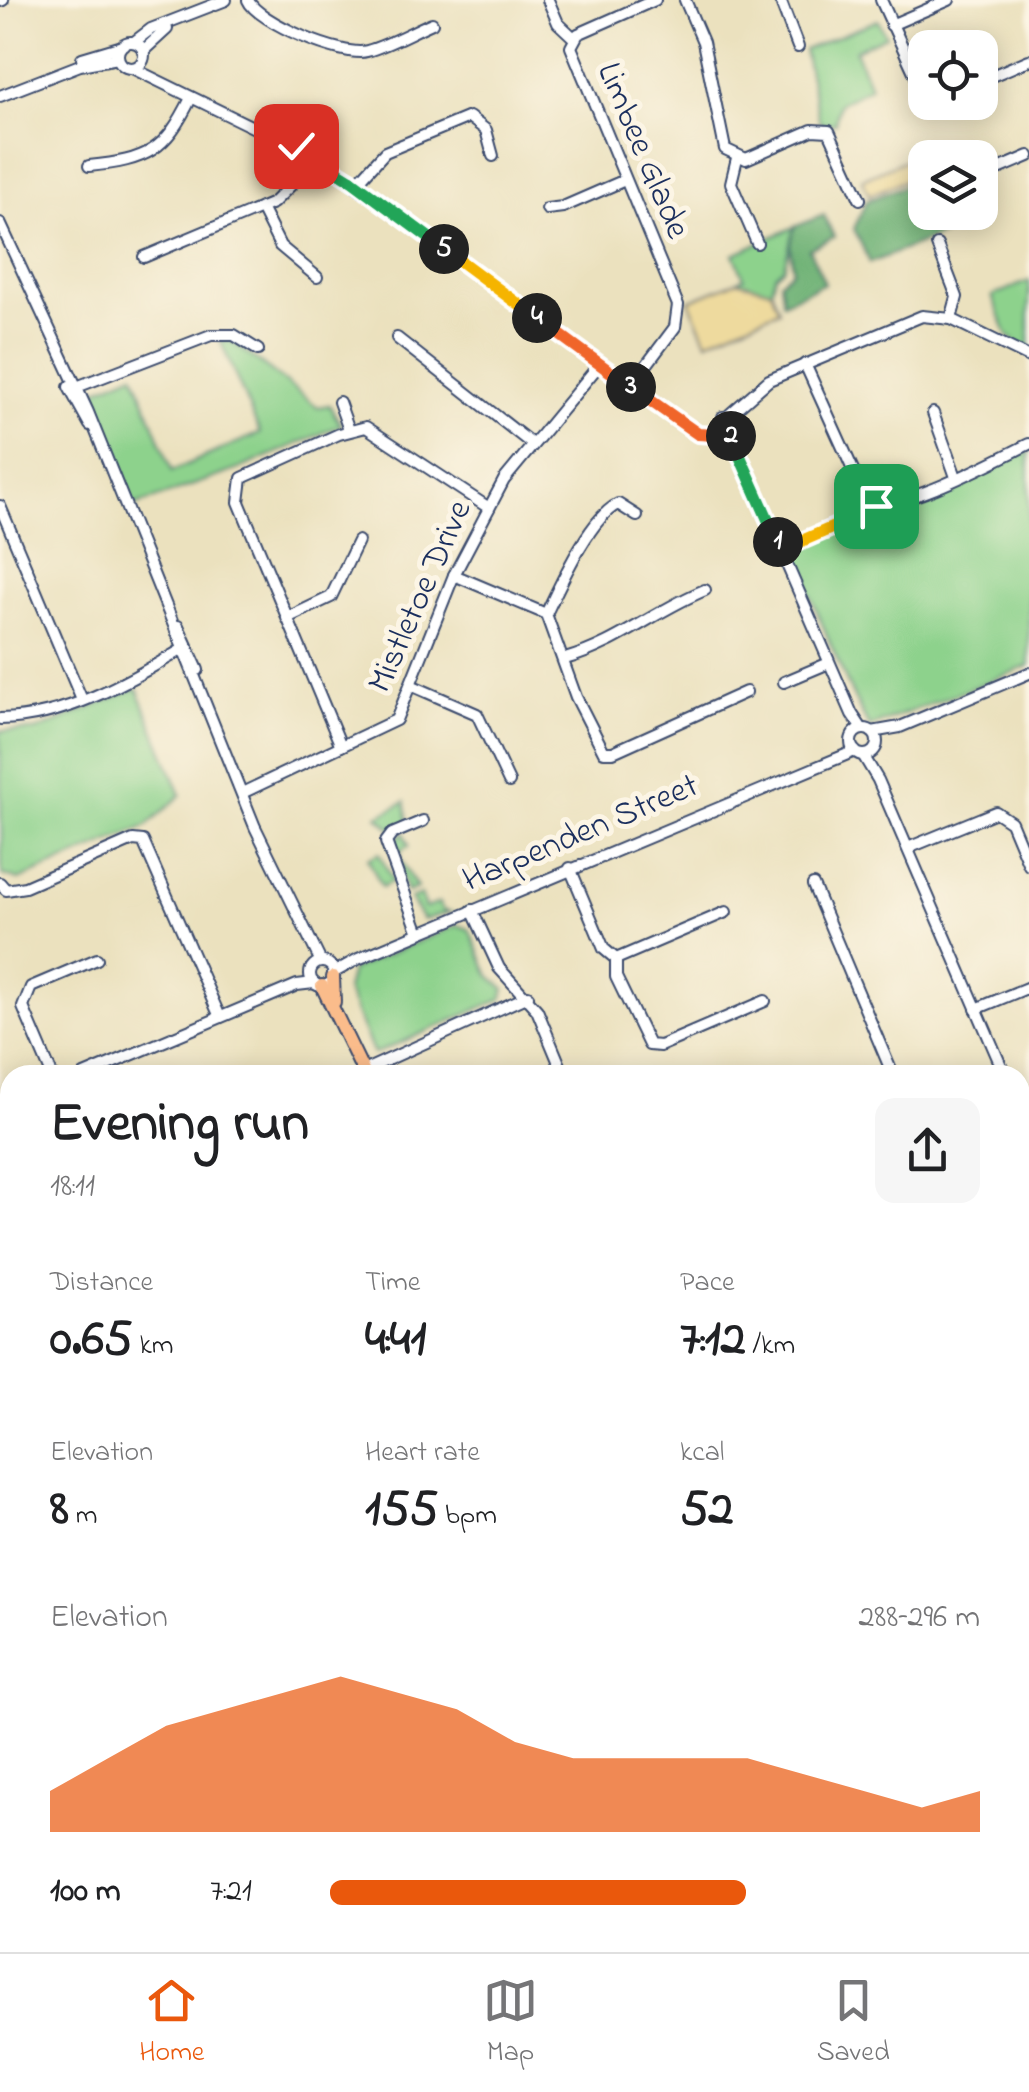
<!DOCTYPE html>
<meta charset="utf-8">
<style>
:root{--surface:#fff;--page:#f6f6f6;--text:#202124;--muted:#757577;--line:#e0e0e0;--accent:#ea580c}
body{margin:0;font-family:"Indie Flower",sans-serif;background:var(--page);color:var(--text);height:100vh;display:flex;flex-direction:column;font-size:38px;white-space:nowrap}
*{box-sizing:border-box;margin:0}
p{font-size:32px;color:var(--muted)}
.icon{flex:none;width:55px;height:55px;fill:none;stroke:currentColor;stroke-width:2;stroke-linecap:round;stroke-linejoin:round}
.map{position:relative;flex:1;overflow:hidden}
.sheet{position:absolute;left:0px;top:1065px;width:1030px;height:888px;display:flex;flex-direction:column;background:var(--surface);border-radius:30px 30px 0 0;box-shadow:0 5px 25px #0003}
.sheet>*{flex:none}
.buttons{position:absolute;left:908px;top:30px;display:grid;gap:20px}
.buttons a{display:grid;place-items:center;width:90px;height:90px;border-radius:20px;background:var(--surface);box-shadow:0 5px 25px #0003;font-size:50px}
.pin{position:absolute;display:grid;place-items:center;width:85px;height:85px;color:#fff;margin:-42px;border-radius:20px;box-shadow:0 5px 15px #0006}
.km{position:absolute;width:50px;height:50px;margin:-25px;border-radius:50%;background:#222;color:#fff;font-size:28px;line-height:50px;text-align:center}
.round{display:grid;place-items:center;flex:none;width:105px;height:105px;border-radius:20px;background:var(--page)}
.summary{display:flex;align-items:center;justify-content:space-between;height:170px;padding:0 50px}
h1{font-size:55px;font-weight:700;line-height:75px}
.stats{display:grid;grid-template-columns:repeat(3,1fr);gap:15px;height:170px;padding:10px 50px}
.stats div{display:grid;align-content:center}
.stats b{font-size:50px;font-weight:700}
.stats small{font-size:28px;font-weight:400}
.stats p{font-size:28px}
.chart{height:280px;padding:20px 50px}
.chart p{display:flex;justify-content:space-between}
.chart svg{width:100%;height:180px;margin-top:10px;fill:var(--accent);opacity:.7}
ul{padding:0 50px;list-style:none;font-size:32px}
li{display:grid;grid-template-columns:160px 120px 1fr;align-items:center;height:75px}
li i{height:25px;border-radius:12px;background:var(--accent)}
.tab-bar{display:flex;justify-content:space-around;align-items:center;height:140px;border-top:2px solid var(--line);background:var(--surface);font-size:28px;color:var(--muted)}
.tab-bar a{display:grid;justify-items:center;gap:5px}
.tab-bar .selected{color:var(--accent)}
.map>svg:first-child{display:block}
.green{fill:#8dd28c;stroke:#548075;stroke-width:2.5}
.forest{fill:#72b478;stroke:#46726b;stroke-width:2.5}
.sand{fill:#eeda9e;stroke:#84847e;stroke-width:2.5}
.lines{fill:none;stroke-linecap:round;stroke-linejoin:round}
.minor-casing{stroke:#3a4a6c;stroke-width:14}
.major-casing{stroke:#3a4a6c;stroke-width:16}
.minor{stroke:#fff;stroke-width:10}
.major{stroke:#fabc8b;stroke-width:12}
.split-1-casing{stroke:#fff;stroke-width:20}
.split-2-casing{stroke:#fff;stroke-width:20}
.split-3-casing{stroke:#fff;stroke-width:20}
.split-4-casing{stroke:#fff;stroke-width:20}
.split-5-casing{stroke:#fff;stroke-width:20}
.split-6-casing{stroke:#fff;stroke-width:20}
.split-7-casing{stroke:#fff;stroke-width:20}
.split-1{stroke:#f5b400;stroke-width:12}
.split-2{stroke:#22a559;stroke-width:12}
.split-3{stroke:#f0652b;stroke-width:12}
.split-4{stroke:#f0652b;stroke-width:12}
.split-5{stroke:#f5b400;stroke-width:12}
.split-6{stroke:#22a559;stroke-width:12}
.split-7{stroke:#22a559;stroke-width:12}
.labels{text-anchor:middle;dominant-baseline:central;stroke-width:10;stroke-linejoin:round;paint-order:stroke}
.street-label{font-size:35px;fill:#1b2f5e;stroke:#fcf5e5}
</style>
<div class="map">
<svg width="1029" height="1952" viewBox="0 0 1029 1952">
<rect width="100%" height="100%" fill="#fcf5e5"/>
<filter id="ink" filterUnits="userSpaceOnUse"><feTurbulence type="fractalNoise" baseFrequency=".01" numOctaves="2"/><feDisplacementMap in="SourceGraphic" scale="20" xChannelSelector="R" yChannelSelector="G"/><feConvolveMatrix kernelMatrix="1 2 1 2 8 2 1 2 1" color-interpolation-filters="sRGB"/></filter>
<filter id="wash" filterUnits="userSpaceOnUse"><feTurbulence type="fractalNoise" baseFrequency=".0048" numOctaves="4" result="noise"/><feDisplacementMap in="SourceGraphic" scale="40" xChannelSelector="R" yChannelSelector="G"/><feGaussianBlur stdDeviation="2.25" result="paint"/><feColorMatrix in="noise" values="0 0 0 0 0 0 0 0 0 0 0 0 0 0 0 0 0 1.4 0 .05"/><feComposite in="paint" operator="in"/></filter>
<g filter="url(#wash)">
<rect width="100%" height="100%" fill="#ebe1be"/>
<g class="green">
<polygon points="878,20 886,36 855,50 870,87 839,104 835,123 820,124 804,50"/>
<polygon points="928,151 931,157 925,158 925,181 901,182 916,176 908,159"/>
<polygon points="794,227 784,267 775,275 771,290 737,281 744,278 734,254"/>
<polygon points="1029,281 1029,351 1008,336 992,296"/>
<polygon points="220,340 231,341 318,407 329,405 341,425 239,469 134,506 89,398 93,391 134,373 172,471 260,433"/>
<path d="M1029 451V666L870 727C858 713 795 565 797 551L870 514 908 505Z"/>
<polygon points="137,688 181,795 147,826 19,880 2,875 0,731 36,731"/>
<polygon points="405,802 408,823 392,830 378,816"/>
<polygon points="404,833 409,846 401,850 400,859 417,888 407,892 390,843"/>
<polygon points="379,853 393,881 382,887 368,859"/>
<polygon points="421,895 425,908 439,903 442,910 450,912 423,920 410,899"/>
<polygon points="457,925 469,929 489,975 505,989 502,999 374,1054 346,990 351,970"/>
</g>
<g class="forest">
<polygon points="907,185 925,185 925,212 948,213 949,232 870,263 854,229 866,201"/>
<polygon points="824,215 834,237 809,249 825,283 783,302 780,281 793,270 790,246 794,227"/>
</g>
<g class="sand">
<polygon points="908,159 916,176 869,195 862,179"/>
<polygon points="737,281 771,290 779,310 707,341 689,301"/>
</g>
</g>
<g filter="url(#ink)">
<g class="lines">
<defs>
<g id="minor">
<path d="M248 0C257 22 344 58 367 51 389 45 411 32 432 23"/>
<polyline points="548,0 558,23 574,38"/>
<polyline points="685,0 703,42 725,149 746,159 812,130 829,131 860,199"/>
<polyline points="780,0 798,47"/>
<polyline points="881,0 925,96"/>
<polyline points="0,1 3,0"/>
<polyline points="891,25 949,0"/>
<circle cx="131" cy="55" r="13"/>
<polyline points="134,42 151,29 226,0"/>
<polyline points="143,51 167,29"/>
<polyline points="82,58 119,47"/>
<polyline points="132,68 322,161 698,434 735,436 742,427 738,416 723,417 721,426 727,435"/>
<polyline points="980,81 1029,60"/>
<polyline points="0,96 80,65 118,58"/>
<polyline points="737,158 731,183 757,243"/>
<path d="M89 166C148 160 165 151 191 98"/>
<polyline points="980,177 1029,156"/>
<polyline points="356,184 385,152 469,117 486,130 493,156"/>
<polyline points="261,208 280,246 317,277"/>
<polyline points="547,209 563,207 625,180"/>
<polyline points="0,223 88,412 255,827 321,962"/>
<polyline points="937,245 957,297 951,319"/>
<polyline points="144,257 273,203 292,184 310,154"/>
<polyline points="397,338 532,444"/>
<path d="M805 364 868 503C900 512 996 460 1029 444"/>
<polyline points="69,387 90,425"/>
<polyline points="630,387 675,327 678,305 571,47 578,34 655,0"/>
<polyline points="74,388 211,335 234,335 258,350"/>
<polyline points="339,402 349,430"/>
<polyline points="933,413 956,477"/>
<polyline points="730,414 769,380 922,316 951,319 1029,357"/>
<polyline points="731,436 852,714 862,729"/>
<polyline points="0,506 82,700"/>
<polyline points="781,550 855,517 868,503"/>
<polyline points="454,575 546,614 576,697 604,752 613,752 746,692"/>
<path d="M546 614C560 585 590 517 618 504L637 516"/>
<polyline points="287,618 331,597 358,541"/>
<polyline points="178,626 198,670"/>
<path d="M565 659C616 645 656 610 705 590"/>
<polyline points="784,682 829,663"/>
<polyline points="413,686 477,714 509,782"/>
<path d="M0 719C65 718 128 682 183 649"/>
<circle cx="864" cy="742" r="13"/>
<polyline points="872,732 900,727 1029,673"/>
<polyline points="341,746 239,502 242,478 339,434 366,427 489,508"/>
<polyline points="863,755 878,780 1005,1075"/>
<polyline points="242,793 396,720 454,575 504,480 599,365"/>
<polyline points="908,848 996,812 1011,822 1029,865"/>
<polyline points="570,868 604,949 616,959 616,977 649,1045 660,1046 765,1001"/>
<polyline points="0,883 6,890 25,887 133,840 143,841 220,1017"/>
<polyline points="813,885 893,1075"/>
<polyline points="472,910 499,968 537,1010 564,1075"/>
<polyline points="419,933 386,842 392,834 423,821"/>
<polyline points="616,959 726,912"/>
<circle cx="322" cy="974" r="12"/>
<polyline points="333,973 358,959 855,751"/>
<polyline points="976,1009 1029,987"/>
<polyline points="363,1071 528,996"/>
<polyline points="52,1075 23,1007 31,987 97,959"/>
<polyline points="84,1075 297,985 314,983"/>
<polyline points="1020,1110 1029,1131"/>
<polyline points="0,1111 10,1107"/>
<polyline points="0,1409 10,1432"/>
<polyline points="1020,1451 1029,1492"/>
<polyline points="0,1583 10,1579"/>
<polyline points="1020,1757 1029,1753"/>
<polyline points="0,1812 10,1808"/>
<polyline points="1020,1860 1029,1855"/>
<polyline points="75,1942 78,1952"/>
<polyline points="180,1942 184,1952"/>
<polyline points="286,1942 289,1952"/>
<polyline points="396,1942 399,1952"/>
<polyline points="675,1942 682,1952"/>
<polyline points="931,1942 938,1952"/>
<polyline points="496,1947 507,1942"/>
</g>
<g id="major">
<polyline points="333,977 334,1002"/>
<polyline points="322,986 365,1075"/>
<polyline points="1020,1299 1029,1295"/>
<polyline points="1020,1316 1029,1312"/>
<polyline points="0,1689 10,1685"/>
<polyline points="0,1703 10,1699"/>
<polyline points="809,1942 816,1952"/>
</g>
</defs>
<use href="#minor" class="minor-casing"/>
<use href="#major" class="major-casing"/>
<use href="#minor" class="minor"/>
<use href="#major" class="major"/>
</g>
</g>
<g class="lines" filter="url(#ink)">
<defs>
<polyline id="split-1" points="778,542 781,550 850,520 868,503 876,506"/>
<polyline id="split-2" points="731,436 778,542"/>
<polyline id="split-3" points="631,387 698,434 731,436"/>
<polyline id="split-4" points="537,318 631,387"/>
<polyline id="split-5" points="444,249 537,318"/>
<polyline id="split-6" points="351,180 444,249"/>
<polyline id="split-7" points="296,146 351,180"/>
</defs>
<use href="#split-1" class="split-1-casing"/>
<use href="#split-2" class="split-2-casing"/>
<use href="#split-3" class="split-3-casing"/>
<use href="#split-4" class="split-4-casing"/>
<use href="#split-5" class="split-5-casing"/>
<use href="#split-6" class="split-6-casing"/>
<use href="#split-7" class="split-7-casing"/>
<use href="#split-1" class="split-1"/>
<use href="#split-2" class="split-2"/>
<use href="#split-3" class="split-3"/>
<use href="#split-4" class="split-4"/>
<use href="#split-5" class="split-5"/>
<use href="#split-6" class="split-6"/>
<use href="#split-7" class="split-7"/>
</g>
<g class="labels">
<g class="street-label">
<text transform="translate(642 151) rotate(67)">Limbee Glade</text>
<text transform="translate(421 597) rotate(-66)">Mistletoe Drive</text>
<text transform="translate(581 834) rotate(-23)">Harpenden Street</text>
</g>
</g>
</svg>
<div class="buttons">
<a><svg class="icon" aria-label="locate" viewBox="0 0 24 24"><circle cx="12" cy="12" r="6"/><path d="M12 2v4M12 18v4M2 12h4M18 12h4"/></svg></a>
<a><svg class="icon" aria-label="layers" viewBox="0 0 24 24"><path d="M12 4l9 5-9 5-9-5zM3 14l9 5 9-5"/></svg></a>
</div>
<div class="pin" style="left:876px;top:506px;background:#1e9e55"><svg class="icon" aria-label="arrive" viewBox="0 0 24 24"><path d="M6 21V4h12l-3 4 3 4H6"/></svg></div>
<div class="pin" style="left:296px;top:146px;background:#d93025"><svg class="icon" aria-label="check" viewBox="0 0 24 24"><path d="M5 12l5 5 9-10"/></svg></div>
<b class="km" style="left:778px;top:542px">1</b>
<b class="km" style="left:731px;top:436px">2</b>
<b class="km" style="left:631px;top:387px">3</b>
<b class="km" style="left:537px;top:318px">4</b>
<b class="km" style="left:444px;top:249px">5</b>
<section class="sheet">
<div class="summary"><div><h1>Evening run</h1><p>18:11</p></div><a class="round"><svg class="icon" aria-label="share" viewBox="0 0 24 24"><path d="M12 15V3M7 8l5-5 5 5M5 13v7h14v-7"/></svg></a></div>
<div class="stats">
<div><p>Distance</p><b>0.65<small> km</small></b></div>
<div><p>Time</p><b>4:41</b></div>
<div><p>Pace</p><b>7:12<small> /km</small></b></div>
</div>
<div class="stats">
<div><p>Elevation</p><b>8<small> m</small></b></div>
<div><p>Heart rate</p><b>155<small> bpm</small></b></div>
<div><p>kcal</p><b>52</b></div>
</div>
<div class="chart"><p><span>Elevation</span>288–296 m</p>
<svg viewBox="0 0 160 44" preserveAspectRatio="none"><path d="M0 44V34L10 26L20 18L30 14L40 10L50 6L60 10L70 14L80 22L90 26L100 26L110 26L120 26L130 30L140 34L150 38L160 34V44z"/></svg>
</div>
<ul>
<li><b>100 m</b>7:21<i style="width:64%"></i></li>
</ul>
</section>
</div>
<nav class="tab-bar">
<a class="selected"><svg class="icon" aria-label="home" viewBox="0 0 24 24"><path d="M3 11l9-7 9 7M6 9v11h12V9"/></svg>Home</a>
<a><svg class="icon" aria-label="map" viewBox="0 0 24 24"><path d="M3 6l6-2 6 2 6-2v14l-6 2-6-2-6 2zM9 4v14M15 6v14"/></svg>Map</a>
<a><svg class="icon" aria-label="saved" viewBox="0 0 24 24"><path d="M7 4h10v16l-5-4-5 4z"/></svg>Saved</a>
</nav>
